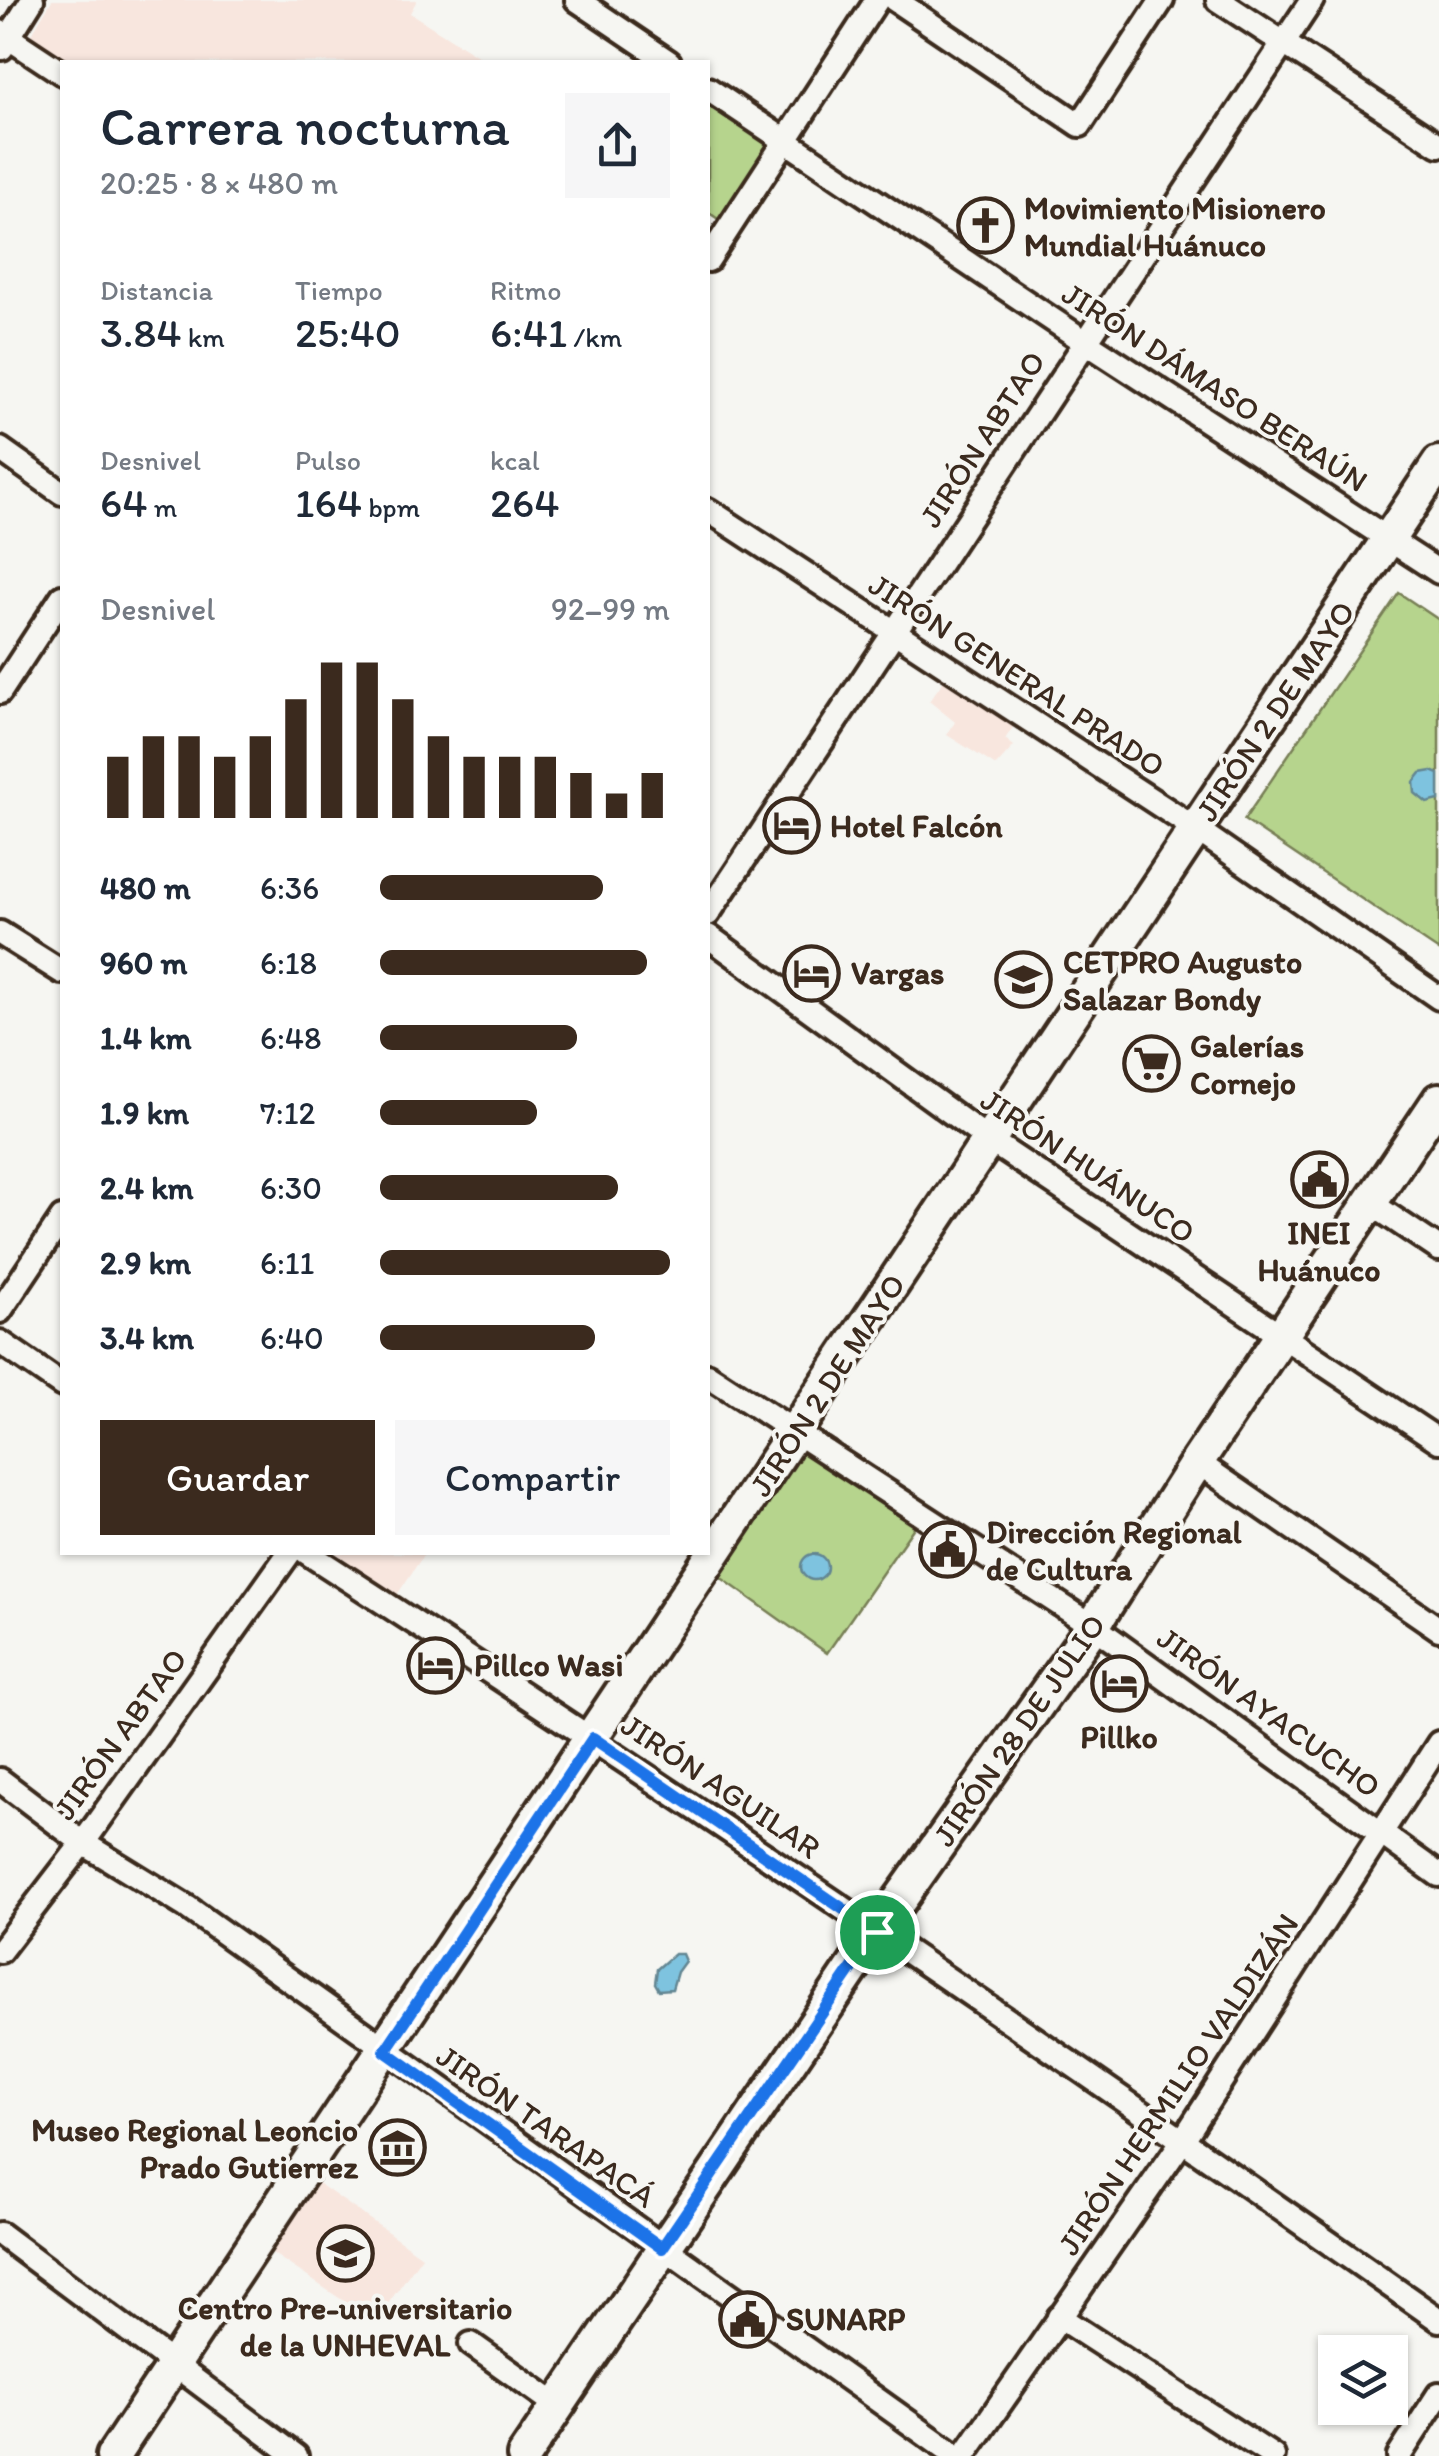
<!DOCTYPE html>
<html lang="es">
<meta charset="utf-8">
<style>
:root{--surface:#fff;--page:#f6f6f7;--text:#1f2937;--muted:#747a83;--accent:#3b2a1e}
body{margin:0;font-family:Itim,sans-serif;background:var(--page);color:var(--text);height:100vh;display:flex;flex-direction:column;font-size:38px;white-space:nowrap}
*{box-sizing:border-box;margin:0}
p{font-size:32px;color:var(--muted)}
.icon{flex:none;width:55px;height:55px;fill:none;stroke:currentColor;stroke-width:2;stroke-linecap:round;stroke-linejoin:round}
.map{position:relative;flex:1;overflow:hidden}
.panel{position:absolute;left:60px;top:60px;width:650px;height:1495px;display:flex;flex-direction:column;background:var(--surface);border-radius:0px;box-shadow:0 2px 8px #0004}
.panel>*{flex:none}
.buttons{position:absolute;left:1318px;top:2335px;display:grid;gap:20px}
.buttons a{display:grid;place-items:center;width:90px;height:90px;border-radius:0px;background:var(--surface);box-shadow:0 2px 8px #0004;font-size:50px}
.pin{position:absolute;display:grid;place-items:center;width:85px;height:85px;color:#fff;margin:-42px;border:5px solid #fff;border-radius:50%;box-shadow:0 2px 10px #0007}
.round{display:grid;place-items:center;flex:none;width:105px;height:105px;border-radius:0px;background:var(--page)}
.summary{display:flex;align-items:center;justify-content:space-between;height:170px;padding:0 40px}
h1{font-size:55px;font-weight:600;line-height:75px}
.stats{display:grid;grid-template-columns:repeat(3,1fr);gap:15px;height:170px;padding:10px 40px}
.stats div{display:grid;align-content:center}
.stats b{font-size:42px;font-weight:600}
.stats small{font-size:28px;font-weight:400}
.stats p{font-size:28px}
.chart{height:280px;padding:20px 40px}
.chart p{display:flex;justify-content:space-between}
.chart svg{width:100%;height:180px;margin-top:10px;stroke:var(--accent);stroke-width:6}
.action{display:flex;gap:20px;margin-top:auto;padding:20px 40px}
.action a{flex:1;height:115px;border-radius:0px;background:var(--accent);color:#fff;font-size:40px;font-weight:600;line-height:115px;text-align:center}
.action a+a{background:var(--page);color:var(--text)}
ul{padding:0 40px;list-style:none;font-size:32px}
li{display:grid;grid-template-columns:160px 120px 1fr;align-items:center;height:75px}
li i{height:25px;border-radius:12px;background:var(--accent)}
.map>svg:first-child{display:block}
.built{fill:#f8e6de}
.green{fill:#b6d48d;stroke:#787f56;stroke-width:2.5}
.water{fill:#7ec3df;stroke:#638692;stroke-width:2.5}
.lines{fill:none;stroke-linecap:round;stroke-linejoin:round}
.street-casing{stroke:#3b2a1e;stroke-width:30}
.secondary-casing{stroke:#3b2a1e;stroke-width:40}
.street{stroke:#f6f6f2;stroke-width:22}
.secondary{stroke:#f6f6f2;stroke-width:32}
.route-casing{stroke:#fff;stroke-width:20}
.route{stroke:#1a73e8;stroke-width:12}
.labels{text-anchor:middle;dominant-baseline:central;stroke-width:8;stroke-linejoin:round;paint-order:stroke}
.poi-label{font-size:32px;font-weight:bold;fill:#3b2a1e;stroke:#f6f6f2;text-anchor:start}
.street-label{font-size:32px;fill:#3b2a1e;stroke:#f6f6f2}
</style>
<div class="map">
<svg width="1439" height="2456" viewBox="0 0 1439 2456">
<rect width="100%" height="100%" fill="#f6f6f2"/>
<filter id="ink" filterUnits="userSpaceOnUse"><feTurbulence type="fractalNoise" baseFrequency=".01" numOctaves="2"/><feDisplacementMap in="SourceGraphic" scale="20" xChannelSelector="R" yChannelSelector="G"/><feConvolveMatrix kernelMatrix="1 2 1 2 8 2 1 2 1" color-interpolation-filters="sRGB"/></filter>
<g filter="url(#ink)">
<g class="built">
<polygon points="52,0 417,0 410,13 487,62 62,63 28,40"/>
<polygon points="948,675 983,701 982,706 1014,726 1005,739 1014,746 996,766 947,735 955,722 929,701"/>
<polygon points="335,1553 425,1553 397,1595"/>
<polygon points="315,2181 422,2256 375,2322 269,2251"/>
</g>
<g class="green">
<polygon points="708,106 769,145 721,221 708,212"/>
<polygon points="1399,593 1439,620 1439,951 1244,820"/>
<polygon points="798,1442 919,1520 827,1653 713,1572"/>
</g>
<g class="water">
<polygon points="1432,771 1439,774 1439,800 1427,803 1415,793 1414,782 1421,773"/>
<circle cx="814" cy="1567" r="13"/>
<polygon points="674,1954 682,1954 685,1961 677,1972 672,1989 659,1990 655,1983 657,1969"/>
</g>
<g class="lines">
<defs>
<g id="street">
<polyline points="577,0 669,62"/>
<polyline points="895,0 1080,125 1162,0"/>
<polyline points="1218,0 1439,145"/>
<polyline points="0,32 62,73"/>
<polyline points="2,48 32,0"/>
<polyline points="708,89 1084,341 1439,572"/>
<polyline points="708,260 877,0"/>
<polyline points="0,449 62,493"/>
<polyline points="708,510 1196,829 1439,998"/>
<polyline points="0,692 62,597"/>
<polyline points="708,914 1312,0"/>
<polyline points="0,933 62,972"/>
<polyline points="708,936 989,1140 1439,1441"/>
<polyline points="1369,1202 1439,1249"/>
<polyline points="0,1311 62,1218"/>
<polyline points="0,1342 62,1385"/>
<polyline points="708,1375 1093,1626 1439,1875"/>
<polyline points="1197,1462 1439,1629"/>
<path d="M306 1552C689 1800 1066 2057 1439 2320"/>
<polyline points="0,1780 83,1843 187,1907 956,2456"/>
<polyline points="0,1951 83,1843 290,1552"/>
<polyline points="0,2234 296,2456"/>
<polyline points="1059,2317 1273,2456"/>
<polyline points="471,2344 558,2406"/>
<polyline points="964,2456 1183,2140 1439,1743"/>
<polyline points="1399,2456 1439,2394"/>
</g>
<g id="secondary">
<polyline points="113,2456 1439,463"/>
<polyline points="524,2456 877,1932 1093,1626 1197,1462 1439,1100"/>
</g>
</defs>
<use href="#street" class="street-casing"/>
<use href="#secondary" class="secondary-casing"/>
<use href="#street" class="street"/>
<use href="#secondary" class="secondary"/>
</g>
</g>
<g class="lines" filter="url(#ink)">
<defs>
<polygon id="route" points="593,1738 877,1932 662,2248 385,2051"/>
</defs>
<use href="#route" class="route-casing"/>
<use href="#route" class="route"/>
</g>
<defs>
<symbol id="church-ring" viewBox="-11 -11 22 22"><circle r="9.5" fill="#f6f6f2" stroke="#3b2a1e" stroke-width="1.5"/><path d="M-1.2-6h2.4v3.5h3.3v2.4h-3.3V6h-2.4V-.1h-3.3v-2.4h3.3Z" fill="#3b2a1e"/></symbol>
<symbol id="hotel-ring" viewBox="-11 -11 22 22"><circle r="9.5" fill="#f6f6f2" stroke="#3b2a1e" stroke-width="1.5"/><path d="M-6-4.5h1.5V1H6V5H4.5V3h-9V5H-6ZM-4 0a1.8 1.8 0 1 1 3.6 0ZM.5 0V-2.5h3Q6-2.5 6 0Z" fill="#3b2a1e"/></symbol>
<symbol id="university-ring" viewBox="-11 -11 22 22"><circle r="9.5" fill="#f6f6f2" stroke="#3b2a1e" stroke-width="1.5"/><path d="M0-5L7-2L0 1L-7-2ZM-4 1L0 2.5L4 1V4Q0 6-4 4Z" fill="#3b2a1e"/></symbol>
<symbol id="supermarket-ring" viewBox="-11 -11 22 22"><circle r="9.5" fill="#f6f6f2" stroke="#3b2a1e" stroke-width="1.5"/><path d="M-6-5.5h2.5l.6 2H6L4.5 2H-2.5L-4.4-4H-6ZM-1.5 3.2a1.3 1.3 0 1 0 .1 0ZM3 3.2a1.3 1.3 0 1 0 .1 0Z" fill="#3b2a1e"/></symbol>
<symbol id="civic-ring" viewBox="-11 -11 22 22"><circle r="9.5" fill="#f6f6f2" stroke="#3b2a1e" stroke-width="1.5"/><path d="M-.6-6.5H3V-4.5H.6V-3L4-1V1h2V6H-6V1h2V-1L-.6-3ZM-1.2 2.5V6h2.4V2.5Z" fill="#3b2a1e"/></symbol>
<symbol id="museum-ring" viewBox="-11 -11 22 22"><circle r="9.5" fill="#f6f6f2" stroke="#3b2a1e" stroke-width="1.5"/><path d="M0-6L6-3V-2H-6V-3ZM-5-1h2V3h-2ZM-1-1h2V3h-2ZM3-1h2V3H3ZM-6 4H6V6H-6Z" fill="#3b2a1e"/></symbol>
</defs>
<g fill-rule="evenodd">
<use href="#church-ring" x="954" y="194" width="63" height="63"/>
<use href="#hotel-ring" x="760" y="794" width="63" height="63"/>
<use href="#hotel-ring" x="780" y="942" width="63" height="63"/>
<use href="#university-ring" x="992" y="948" width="63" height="63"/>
<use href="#supermarket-ring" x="1120" y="1032" width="63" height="63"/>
<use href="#civic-ring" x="1288" y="1148" width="63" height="63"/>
<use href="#civic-ring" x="916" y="1518" width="63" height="63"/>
<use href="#hotel-ring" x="404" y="1634" width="63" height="63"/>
<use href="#hotel-ring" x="1088" y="1652" width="63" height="63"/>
<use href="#museum-ring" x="366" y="2116" width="63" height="63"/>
<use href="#university-ring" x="314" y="2222" width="63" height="63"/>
<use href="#civic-ring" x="716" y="2288" width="63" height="63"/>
</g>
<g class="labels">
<g class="poi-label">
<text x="1024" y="208">Movimiento Misionero<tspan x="1024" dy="37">Mundial Huánuco</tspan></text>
<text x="830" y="826">Hotel Falcón</text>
<text x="1063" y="962">CETPRO Augusto<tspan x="1063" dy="37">Salazar Bondy</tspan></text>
<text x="851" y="973">Vargas</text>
<text x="1190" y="1046">Galerías<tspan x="1190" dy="37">Cornejo</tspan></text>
<text x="1319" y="1233" text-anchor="middle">INEI<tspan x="1319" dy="37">Huánuco</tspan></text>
<text x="986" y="1532">Dirección Regional<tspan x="986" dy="37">de Cultura</tspan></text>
<text x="474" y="1665">Pillco Wasi</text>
<text x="1119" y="1737" text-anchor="middle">Pillko</text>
<text x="358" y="2130" text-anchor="end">Museo Regional Leoncio<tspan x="358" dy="37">Prado Gutierrez</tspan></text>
<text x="345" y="2308" text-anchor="middle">Centro Pre-universitario<tspan x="345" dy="37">de la UNHEVAL</tspan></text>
<text x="786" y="2319">SUNARP</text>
</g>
<g class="street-label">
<text transform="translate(1215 387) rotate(33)">JIRÓN DÁMASO BERAÚN</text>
<text transform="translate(982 439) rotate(-57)">JIRÓN ABTAO</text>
<text transform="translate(1017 675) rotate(33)">JIRÓN GENERAL PRADO</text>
<text transform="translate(1275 711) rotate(-56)">JIRÓN 2 DE MAYO</text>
<text transform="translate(1088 1166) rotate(34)">JIRÓN HUÁNUCO</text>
<text transform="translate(827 1385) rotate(-57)">JIRÓN 2 DE MAYO</text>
<text transform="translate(1269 1712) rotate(36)">JIRÓN AYACUCHO</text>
<text transform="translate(1019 1730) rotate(-55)">JIRÓN 28 DE JULIO</text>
<text transform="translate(120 1734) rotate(-54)">JIRÓN ABTAO</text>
<text transform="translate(721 1786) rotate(34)">JIRÓN AGUILAR</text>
<text transform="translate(1178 2084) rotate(-56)">JIRÓN HERMILIO VALDIZÁN</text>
<text transform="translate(546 2126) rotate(35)">JIRÓN TARAPACÁ</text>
</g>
</g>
</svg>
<div class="buttons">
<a><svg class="icon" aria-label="layers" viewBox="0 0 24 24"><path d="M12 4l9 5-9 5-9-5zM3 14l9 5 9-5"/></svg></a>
</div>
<div class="pin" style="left:877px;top:1932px;background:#1e9e55"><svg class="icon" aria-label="arrive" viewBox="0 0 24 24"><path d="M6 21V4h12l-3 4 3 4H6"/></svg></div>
<section class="panel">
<div class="summary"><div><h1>Carrera nocturna</h1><p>20:25 · 8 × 480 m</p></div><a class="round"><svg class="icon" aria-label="share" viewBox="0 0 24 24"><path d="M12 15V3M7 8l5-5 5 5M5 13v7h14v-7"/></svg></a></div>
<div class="stats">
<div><p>Distancia</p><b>3.84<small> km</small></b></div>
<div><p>Tiempo</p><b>25:40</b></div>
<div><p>Ritmo</p><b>6:41<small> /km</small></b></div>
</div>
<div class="stats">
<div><p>Desnivel</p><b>64<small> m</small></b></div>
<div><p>Pulso</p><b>164<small> bpm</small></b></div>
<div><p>kcal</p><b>264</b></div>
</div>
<div class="chart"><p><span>Desnivel</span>92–99 m</p>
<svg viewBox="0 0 160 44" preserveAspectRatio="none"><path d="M5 44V29M15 44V24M25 44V24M35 44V29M45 44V24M55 44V15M65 44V6M75 44V6M85 44V15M95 44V24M105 44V29M115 44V29M125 44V29M135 44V33M145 44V38M155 44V33"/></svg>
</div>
<ul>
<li><b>480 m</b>6:36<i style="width:77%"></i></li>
<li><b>960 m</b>6:18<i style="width:92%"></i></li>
<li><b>1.4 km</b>6:48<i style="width:68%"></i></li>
<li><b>1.9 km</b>7:12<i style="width:54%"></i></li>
<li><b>2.4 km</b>6:30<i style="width:82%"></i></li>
<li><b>2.9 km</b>6:11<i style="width:100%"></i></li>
<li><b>3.4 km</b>6:40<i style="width:74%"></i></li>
</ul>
<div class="action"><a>Guardar</a><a>Compartir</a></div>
</section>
</div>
